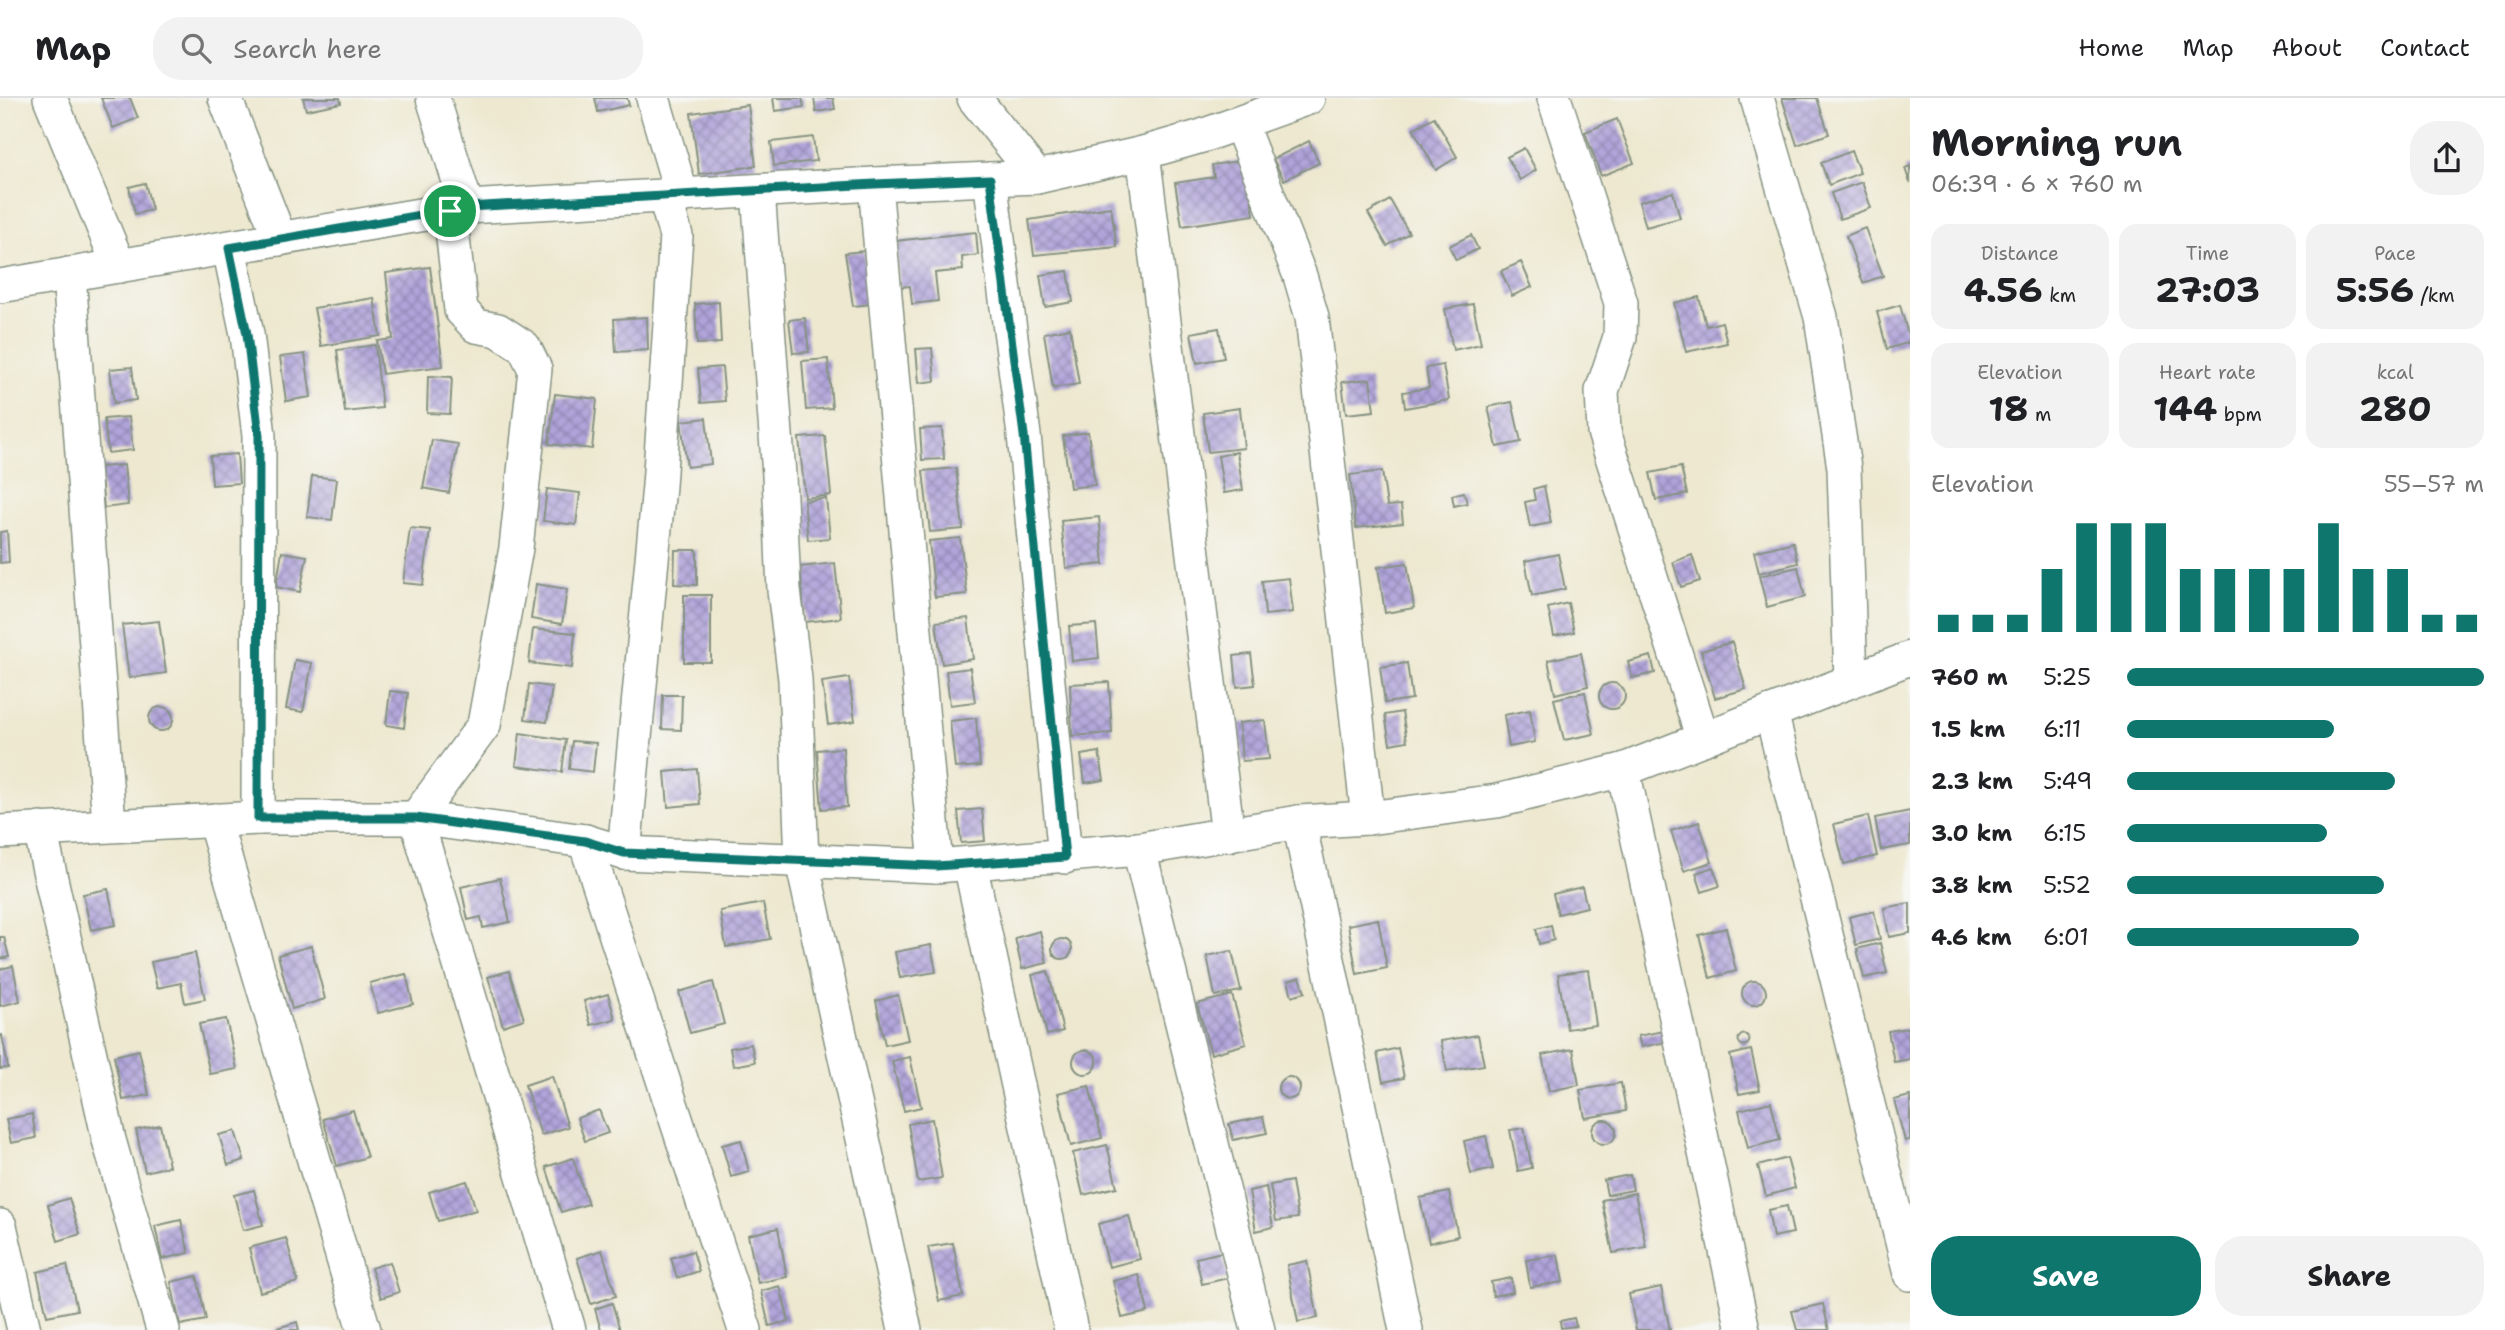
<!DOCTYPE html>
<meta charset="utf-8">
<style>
:root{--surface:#fff;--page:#f2f2f2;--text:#202124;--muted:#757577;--line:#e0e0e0;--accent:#0f766e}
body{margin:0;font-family:"Shantell Sans",sans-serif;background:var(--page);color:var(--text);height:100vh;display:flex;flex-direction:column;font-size:26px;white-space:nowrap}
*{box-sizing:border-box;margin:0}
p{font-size:23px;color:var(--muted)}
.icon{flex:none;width:38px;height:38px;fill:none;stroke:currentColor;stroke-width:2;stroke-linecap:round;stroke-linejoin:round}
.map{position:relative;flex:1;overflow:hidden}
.drawer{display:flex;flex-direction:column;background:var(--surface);width:595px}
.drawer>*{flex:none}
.pin{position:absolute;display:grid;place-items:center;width:60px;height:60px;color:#fff;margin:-30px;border:4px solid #fff;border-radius:50%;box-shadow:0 2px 7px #0007}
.round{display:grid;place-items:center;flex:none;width:74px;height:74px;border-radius:28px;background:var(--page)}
.headline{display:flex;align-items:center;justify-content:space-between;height:119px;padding:0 21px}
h1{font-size:38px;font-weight:700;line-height:52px}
.figures{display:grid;grid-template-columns:repeat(3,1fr);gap:10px;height:119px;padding:7px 21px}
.figures div{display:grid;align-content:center;border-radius:18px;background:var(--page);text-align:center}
.figures b{font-size:35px;font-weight:700}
.figures small{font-size:19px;font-weight:400}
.figures p{font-size:19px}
.chart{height:196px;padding:14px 21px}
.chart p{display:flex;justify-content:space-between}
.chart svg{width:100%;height:126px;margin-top:7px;stroke:var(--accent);stroke-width:6}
.action{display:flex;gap:14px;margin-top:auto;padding:14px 21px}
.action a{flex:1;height:80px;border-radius:28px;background:var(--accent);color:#fff;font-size:28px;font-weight:700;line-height:80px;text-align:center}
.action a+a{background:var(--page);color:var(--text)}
ul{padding:0 21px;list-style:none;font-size:23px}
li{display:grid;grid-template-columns:112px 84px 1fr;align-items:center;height:52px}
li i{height:18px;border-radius:9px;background:var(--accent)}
header{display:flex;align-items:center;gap:42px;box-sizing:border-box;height:98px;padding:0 35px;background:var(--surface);border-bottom:2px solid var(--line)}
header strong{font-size:33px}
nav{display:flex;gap:38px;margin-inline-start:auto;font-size:24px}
.search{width:490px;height:63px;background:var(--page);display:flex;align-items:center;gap:18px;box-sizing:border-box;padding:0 24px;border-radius:28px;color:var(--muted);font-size:26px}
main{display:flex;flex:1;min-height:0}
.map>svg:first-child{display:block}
.building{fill:url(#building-cross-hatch)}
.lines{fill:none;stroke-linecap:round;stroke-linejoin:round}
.minor-casing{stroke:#869282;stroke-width:36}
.minor{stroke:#fff;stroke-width:33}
.route-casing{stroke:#fff;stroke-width:14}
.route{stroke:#0f766e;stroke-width:9}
</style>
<header>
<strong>Map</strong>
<div class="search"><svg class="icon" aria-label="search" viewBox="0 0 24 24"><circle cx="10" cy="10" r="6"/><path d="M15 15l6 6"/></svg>Search here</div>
<nav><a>Home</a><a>Map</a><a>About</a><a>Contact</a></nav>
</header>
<main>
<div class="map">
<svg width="1910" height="1232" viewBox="0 0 1910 1232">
<defs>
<pattern id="building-cross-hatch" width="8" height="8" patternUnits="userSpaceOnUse" patternTransform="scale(1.75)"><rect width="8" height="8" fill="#b1a4da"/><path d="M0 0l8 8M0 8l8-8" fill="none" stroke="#8f87b2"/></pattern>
</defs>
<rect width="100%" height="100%" fill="#f6f6f2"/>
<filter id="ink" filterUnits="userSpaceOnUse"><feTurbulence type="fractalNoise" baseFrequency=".0143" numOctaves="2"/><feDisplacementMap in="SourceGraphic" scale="14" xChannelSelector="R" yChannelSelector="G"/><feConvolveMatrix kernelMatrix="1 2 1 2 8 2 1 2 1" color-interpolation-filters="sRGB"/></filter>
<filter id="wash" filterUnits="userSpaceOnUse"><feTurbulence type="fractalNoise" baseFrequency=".00686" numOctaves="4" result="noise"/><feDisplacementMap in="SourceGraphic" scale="28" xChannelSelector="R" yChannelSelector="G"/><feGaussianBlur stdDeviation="1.57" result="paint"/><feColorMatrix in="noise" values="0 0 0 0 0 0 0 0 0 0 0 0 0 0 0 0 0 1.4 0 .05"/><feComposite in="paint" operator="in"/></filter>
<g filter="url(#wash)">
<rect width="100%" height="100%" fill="#ede8cf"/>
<g id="blocks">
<g class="building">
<polygon points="101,0 130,0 138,20 113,30"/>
<polygon points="303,0 340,0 341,5 306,12"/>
<polygon points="595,0 627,0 629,7 598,14"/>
<polygon points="773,0 802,0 804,9 775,13"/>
<polygon points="814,0 833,0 835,11 816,14"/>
<polygon points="1782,0 1817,0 1829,36 1797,47"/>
<polygon points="748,7 756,68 699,76 691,15"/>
<polygon points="1434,19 1457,59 1436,72 1413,31"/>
<polygon points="1617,21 1634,65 1601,78 1585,34"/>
<polygon points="813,39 816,63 774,68 771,44"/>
<polygon points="1309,43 1319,65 1284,82 1273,61"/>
<polygon points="1524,50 1536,72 1520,82 1507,59"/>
<polygon points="1851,53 1860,75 1829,87 1821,65"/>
<polygon points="1245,62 1254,117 1182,128 1175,85 1214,79 1212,67"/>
<polygon points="1910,68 1910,85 1905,70"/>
<polygon points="1862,84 1871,110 1840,121 1831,95"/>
<polygon points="145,85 152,112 135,116 129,89"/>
<polygon points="1673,94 1680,120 1646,129 1639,104"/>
<polygon points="1390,102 1409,135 1387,148 1368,115"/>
<polygon points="1111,109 1117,149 1034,157 1029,122"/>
<polygon points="1865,130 1883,178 1863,185 1846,138"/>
<polygon points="976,134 978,157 962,159 963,172 935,175 938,203 912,206 910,188 900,189 895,143"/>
<polygon points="1471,137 1478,151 1456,162 1449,148"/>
<polygon points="864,153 871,206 853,208 845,155"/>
<polygon points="1521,164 1532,189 1512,198 1501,173"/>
<polygon points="430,169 443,268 382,276 377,243 393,241 386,175"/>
<polygon points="1068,173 1073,204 1045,209 1040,177"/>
<polygon points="1699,199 1706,228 1722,224 1727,245 1686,254 1674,205"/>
<polygon points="374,200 380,238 321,248 314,210"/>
<polygon points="719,204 721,245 697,246 695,206"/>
<polygon points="1473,206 1481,246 1453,252 1445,211"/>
<polygon points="1900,207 1910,244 1887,251 1877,214"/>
<polygon points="647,219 648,252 616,254 614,221"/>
<polygon points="805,220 809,254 793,255 789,222"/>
<polygon points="1070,230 1079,286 1053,290 1044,235"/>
<polygon points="1219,230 1224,260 1197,265 1191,235"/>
<polygon points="375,247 382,310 345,314 337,252"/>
<polygon points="932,250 935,283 919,285 916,251"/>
<polygon points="305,256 311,299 286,303 280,259"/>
<polygon points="828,261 832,310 806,312 802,263"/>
<polygon points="1443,267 1449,302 1405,310 1403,294 1429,290 1426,270"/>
<polygon points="132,269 136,302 114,305 110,271"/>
<polygon points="722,269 725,303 701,305 698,271"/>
<polygon points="428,278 452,279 450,316 427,315"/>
<polygon points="1370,281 1374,313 1346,316 1342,284"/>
<polygon points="555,296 597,301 592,351 549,346"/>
<polygon points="1512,304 1521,344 1497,349 1488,309"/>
<polygon points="1240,310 1244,350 1208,354 1203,315"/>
<polygon points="129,319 133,352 108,355 104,321"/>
<polygon points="706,320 711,366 687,369 681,323"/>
<polygon points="942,330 944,361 922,362 920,331"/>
<polygon points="1088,334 1095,387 1070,390 1063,338"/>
<polygon points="825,338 831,397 805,400 799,340"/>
<polygon points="432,342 458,346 449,395 423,390"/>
<polygon points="1237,354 1243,392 1224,395 1218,358"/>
<polygon points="237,356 239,385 212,387 210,358"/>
<polygon points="124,367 128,407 104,410 100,369"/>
<polygon points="1681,369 1687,396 1656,402 1650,375"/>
<polygon points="956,370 963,431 930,434 923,373"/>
<polygon points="1382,373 1387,408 1401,407 1403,425 1356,430 1350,377"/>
<polygon points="312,378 337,381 332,422 307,419"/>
<polygon points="1544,388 1551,425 1530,429 1525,404 1535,402 1533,391"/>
<polygon points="547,391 580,395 576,427 543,423"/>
<polygon points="1464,394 1467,405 1454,408 1452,397"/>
<polygon points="826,400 830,440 808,442 804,403"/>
<polygon points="1099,419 1104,466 1066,470 1061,423"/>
<polygon points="410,430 430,432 423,487 403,485"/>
<polygon points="7,433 9,464 0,465 0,434"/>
<polygon points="960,440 967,496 935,499 929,443"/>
<polygon points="1793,444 1798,465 1759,475 1754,454"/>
<polygon points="675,452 697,452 697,487 674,486"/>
<polygon points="282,454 307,458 300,494 276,489"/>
<polygon points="1558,456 1565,491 1532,498 1525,463"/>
<polygon points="1692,457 1700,483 1681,489 1673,464"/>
<polygon points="835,465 841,520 805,524 800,469"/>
<polygon points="1407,465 1414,510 1385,515 1378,469"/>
<polygon points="1798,469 1805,499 1767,509 1759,478"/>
<polygon points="1289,480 1293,514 1265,517 1262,483"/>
<polygon points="536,486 567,491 562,526 531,521"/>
<rect x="684" y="497" width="27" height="67"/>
<polygon points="1568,505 1574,534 1554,538 1548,510"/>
<polygon points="968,520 973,561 942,566 936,524"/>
<polygon points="159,523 166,575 129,580 122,527"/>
<polygon points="1096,526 1099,560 1072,563 1069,528"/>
<polygon points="533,531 575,535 572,570 529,565"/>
<polygon points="1732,544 1746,591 1715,600 1701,553"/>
<polygon points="1581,555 1588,588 1555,596 1548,562"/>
<polygon points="1251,556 1255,587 1237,589 1234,558"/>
<polygon points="1651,558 1655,575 1632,580 1628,564"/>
<polygon points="295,562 312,565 303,614 286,611"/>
<polygon points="1407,565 1412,601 1385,605 1380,569"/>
<polygon points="970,570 975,604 950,607 946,573"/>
<polygon points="849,580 855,623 828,627 822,584"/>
<polygon points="1109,584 1112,635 1072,638 1070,586"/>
<circle cx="1612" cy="598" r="13"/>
<polygon points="529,586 552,589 547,624 525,621"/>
<polygon points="390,593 408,595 404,630 386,627"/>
<polygon points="1585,594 1594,636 1564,642 1554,601"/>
<polygon points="663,597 682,597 681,632 662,631"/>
<circle cx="161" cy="621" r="12"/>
<polygon points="1530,612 1535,644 1509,649 1504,617"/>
<polygon points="1402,614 1407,643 1390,646 1385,617"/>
<polygon points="976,620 980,668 955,670 950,623"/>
<polygon points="1265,622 1269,661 1242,663 1239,625"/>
<polygon points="520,635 566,642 562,674 516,668"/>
<polygon points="572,643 596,645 593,674 569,671"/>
<polygon points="843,650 847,709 822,711 817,652"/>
<polygon points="1099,654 1104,682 1085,685 1081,657"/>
<polygon points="697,671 700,706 668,709 665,674"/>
<polygon points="982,711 985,743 961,745 958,713"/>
<polygon points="1910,713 1910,747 1881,752 1875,720"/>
<polygon points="1868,718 1877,758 1844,766 1834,726"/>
<polygon points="1699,724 1712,764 1684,773 1671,733"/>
<polygon points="1713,769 1720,788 1702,794 1696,775"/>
<polygon points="500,780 510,824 483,830 481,819 468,822 461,789"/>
<polygon points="1582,789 1587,809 1558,816 1553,796"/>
<polygon points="108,791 116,827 91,832 83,796"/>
<polygon points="763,805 770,841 726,849 720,813"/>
<polygon points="1910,805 1910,835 1889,839 1884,810"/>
<polygon points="1874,813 1880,841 1856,847 1849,819"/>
<polygon points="1378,821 1387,870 1357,876 1348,827"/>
<polygon points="1551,827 1554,842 1539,846 1536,831"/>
<polygon points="1726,830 1736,873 1710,880 1699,837"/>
<polygon points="1040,833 1047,865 1022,871 1015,840"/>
<polygon points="0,839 4,839 9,859 0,861"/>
<circle cx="1062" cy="851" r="10"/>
<polygon points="1880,845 1887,875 1864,880 1857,851"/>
<polygon points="931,847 936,874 900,880 895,854"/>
<polygon points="311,848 325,901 292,911 278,857"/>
<polygon points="1232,853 1241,893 1215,898 1207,858"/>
<polygon points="195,855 205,901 185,905 181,885 157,890 151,864"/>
<polygon points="13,868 20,903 0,908 0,871"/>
<polygon points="1588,872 1596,927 1567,931 1558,876"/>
<polygon points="509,873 524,921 503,928 488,879"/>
<polygon points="1048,873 1063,933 1047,937 1032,877"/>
<polygon points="406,876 413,906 378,915 370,885"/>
<polygon points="1300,879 1305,894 1292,898 1288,883"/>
<circle cx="1754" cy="895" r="12"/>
<polygon points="713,884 724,926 690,935 679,894"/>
<polygon points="608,896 615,921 591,927 584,903"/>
<polygon points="898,897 908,942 885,947 876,903"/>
<polygon points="1232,897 1246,946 1211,956 1197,906"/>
<polygon points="226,921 237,971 210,976 199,926"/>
<polygon points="1908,930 1910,961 1894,964 1888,933"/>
<polygon points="1674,931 1676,942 1641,949 1638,938"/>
<circle cx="1744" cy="942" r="5.5"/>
<polygon points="2,937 8,970 0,971 0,938"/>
<polygon points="1478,937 1484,967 1447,973 1441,943"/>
<polygon points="751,946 755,964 733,968 730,950"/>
<polygon points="1398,950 1404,980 1383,984 1377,955"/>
<polygon points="1573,951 1579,987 1549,993 1542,957"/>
<polygon points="139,952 149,997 123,1002 114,958"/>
<polygon points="1751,952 1760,992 1739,996 1730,957"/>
<circle cx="1085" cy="964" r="12"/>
<polygon points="910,959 921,1009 904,1013 892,963"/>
<polygon points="552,978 568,1029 541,1037 525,987"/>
<circle cx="1289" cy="990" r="11"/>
<polygon points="1621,985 1626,1013 1585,1020 1580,992"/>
<polygon points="1089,988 1102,1040 1071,1048 1058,995"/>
<polygon points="1910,998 1910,1042 1905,1043 1894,1002"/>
<polygon points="1771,1004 1780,1042 1748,1050 1739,1012"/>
<polygon points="353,1012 367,1059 337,1068 323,1021"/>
<polygon points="599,1012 608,1035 585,1043 577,1020"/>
<polygon points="32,1016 36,1040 11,1045 6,1021"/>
<polygon points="1263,1019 1267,1035 1233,1042 1229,1026"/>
<polygon points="932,1021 942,1080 918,1084 908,1026"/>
<circle cx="1604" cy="1034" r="12"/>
<polygon points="160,1027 169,1068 145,1074 136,1032"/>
<polygon points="1524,1030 1532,1070 1518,1073 1510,1032"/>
<polygon points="235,1033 244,1062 228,1067 219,1037"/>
<polygon points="1486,1038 1493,1071 1471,1076 1464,1043"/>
<polygon points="741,1042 749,1074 731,1079 722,1047"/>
<polygon points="1107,1047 1117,1089 1083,1097 1073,1055"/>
<polygon points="573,1060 588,1106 561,1114 546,1069"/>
<polygon points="1787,1060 1795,1090 1766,1098 1758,1068"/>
<polygon points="1630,1077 1633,1092 1607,1097 1604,1082"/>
<polygon points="467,1083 476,1112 438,1123 429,1094"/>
<polygon points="1292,1083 1298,1120 1276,1123 1270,1087"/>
<polygon points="1266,1089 1273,1129 1256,1133 1249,1093"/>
<polygon points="254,1092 263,1127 243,1132 234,1097"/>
<polygon points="1449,1094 1458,1138 1429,1145 1420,1100"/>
<polygon points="1635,1095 1646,1149 1613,1155 1602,1102"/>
<polygon points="69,1100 80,1136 58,1143 48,1107"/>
<polygon points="1787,1108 1793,1135 1773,1139 1768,1112"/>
<polygon points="1129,1118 1140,1161 1109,1169 1098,1126"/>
<polygon points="181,1122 189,1155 162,1161 155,1128"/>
<polygon points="778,1130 787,1179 758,1185 748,1137"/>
<polygon points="286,1140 298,1184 260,1194 249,1150"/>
<polygon points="953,1145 963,1198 939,1203 928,1149"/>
<polygon points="602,1152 616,1198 591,1206 577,1160"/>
<polygon points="693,1153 699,1173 677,1180 671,1160"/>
<polygon points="1222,1154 1228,1180 1202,1186 1196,1160"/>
<polygon points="1558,1157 1563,1184 1530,1189 1526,1162"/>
<polygon points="1307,1163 1318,1220 1298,1224 1287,1167"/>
<polygon points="390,1164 399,1194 381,1200 371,1170"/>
<polygon points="67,1167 77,1212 47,1218 37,1174"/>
<polygon points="1139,1177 1148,1214 1122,1220 1113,1183"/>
<polygon points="197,1178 206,1222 180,1227 171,1184"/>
<polygon points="1511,1180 1513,1194 1493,1198 1491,1184"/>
<polygon points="780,1188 789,1223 769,1228 761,1193"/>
<polygon points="1661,1189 1670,1232 1636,1232 1629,1196"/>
<polygon points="612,1205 620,1232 601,1232 595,1211"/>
<polygon points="1823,1206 1829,1232 1797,1232 1792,1213"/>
<polygon points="1574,1220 1576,1228 1561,1230 1560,1223"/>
<polygon points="297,1224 299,1232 274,1232 274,1231"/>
</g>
</g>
</g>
<g filter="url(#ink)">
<use href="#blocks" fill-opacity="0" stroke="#869282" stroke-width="2"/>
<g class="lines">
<defs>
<g id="minor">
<polyline points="50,0 119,168"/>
<polyline points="225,0 280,141"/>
<polyline points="433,0 467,109"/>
<polyline points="653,0 682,98"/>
<polyline points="974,0 1037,79"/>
<polyline points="1554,0 1621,205 1620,239 1602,293 1604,334 1703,641"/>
<polyline points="1757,0 1821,219 1844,370 1851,583"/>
<polyline points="1240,25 1300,178 1312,219 1368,720"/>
<polyline points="1143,55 1228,737"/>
<polyline points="990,81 1024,337 1065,759"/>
<polyline points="875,86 936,768"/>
<polyline points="758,93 779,377 784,492 795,581 802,763 905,1232"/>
<polyline points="450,113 461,212 476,228 498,232 524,249 535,271 516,450 484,627 416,720 569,1232"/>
<polyline points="229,150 247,236 259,338 258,720"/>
<polyline points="69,176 109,726"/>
<polyline points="0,188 467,109 875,86 1037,79 1143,55 1202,38 1308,0"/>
<polyline points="1771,614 1910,1176"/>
<polyline points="1623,672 1743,1232"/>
<polyline points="214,722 364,1232"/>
<polyline points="1299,724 1406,1232"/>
<polyline points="40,731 109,1042 163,1232"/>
<polyline points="0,734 258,720 416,720 585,743 624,755 936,768 1139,751 1299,724 1368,720 1497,703 1623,672 1910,560"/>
<polyline points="585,743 745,1232"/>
<polyline points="1139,751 1258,1232"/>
<polyline points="624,755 659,388 676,138 665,99"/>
<polyline points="970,766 1071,1232"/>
<polyline points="0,1128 24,1232"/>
</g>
</defs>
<use href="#minor" class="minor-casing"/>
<use href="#minor" class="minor"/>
</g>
</g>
<g class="lines" filter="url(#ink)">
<defs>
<polygon id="route" points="990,81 1024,337 1065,759 936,768 624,755 585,743 416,720 258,720 259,338 247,236 229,150 467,109 875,86"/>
</defs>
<use href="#route" class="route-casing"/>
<use href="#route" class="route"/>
</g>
</svg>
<div class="pin" style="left:450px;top:113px;background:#1e9e55"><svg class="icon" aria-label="arrive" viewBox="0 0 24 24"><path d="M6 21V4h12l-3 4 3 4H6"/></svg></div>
</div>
<section class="drawer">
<div class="headline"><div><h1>Morning run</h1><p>06:39 · 6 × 760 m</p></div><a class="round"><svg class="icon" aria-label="share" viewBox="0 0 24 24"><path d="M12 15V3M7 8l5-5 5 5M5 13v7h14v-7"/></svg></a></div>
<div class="figures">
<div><p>Distance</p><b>4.56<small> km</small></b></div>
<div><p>Time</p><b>27:03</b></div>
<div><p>Pace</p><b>5:56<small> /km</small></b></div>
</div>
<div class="figures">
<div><p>Elevation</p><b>18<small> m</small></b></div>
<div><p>Heart rate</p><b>144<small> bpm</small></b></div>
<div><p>kcal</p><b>280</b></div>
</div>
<div class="chart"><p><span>Elevation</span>55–57 m</p>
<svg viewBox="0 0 160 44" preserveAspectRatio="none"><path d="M5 44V38M15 44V38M25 44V38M35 44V22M45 44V6M55 44V6M65 44V6M75 44V22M85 44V22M95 44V22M105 44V22M115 44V6M125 44V22M135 44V22M145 44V38M155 44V38"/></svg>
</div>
<ul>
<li><b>760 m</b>5:25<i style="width:100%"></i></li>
<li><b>1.5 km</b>6:11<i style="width:58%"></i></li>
<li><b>2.3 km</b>5:49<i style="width:75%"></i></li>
<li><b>3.0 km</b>6:15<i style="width:56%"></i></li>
<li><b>3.8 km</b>5:52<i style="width:72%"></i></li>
<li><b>4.6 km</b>6:01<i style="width:65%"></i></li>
</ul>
<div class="action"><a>Save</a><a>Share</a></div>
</section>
</main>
